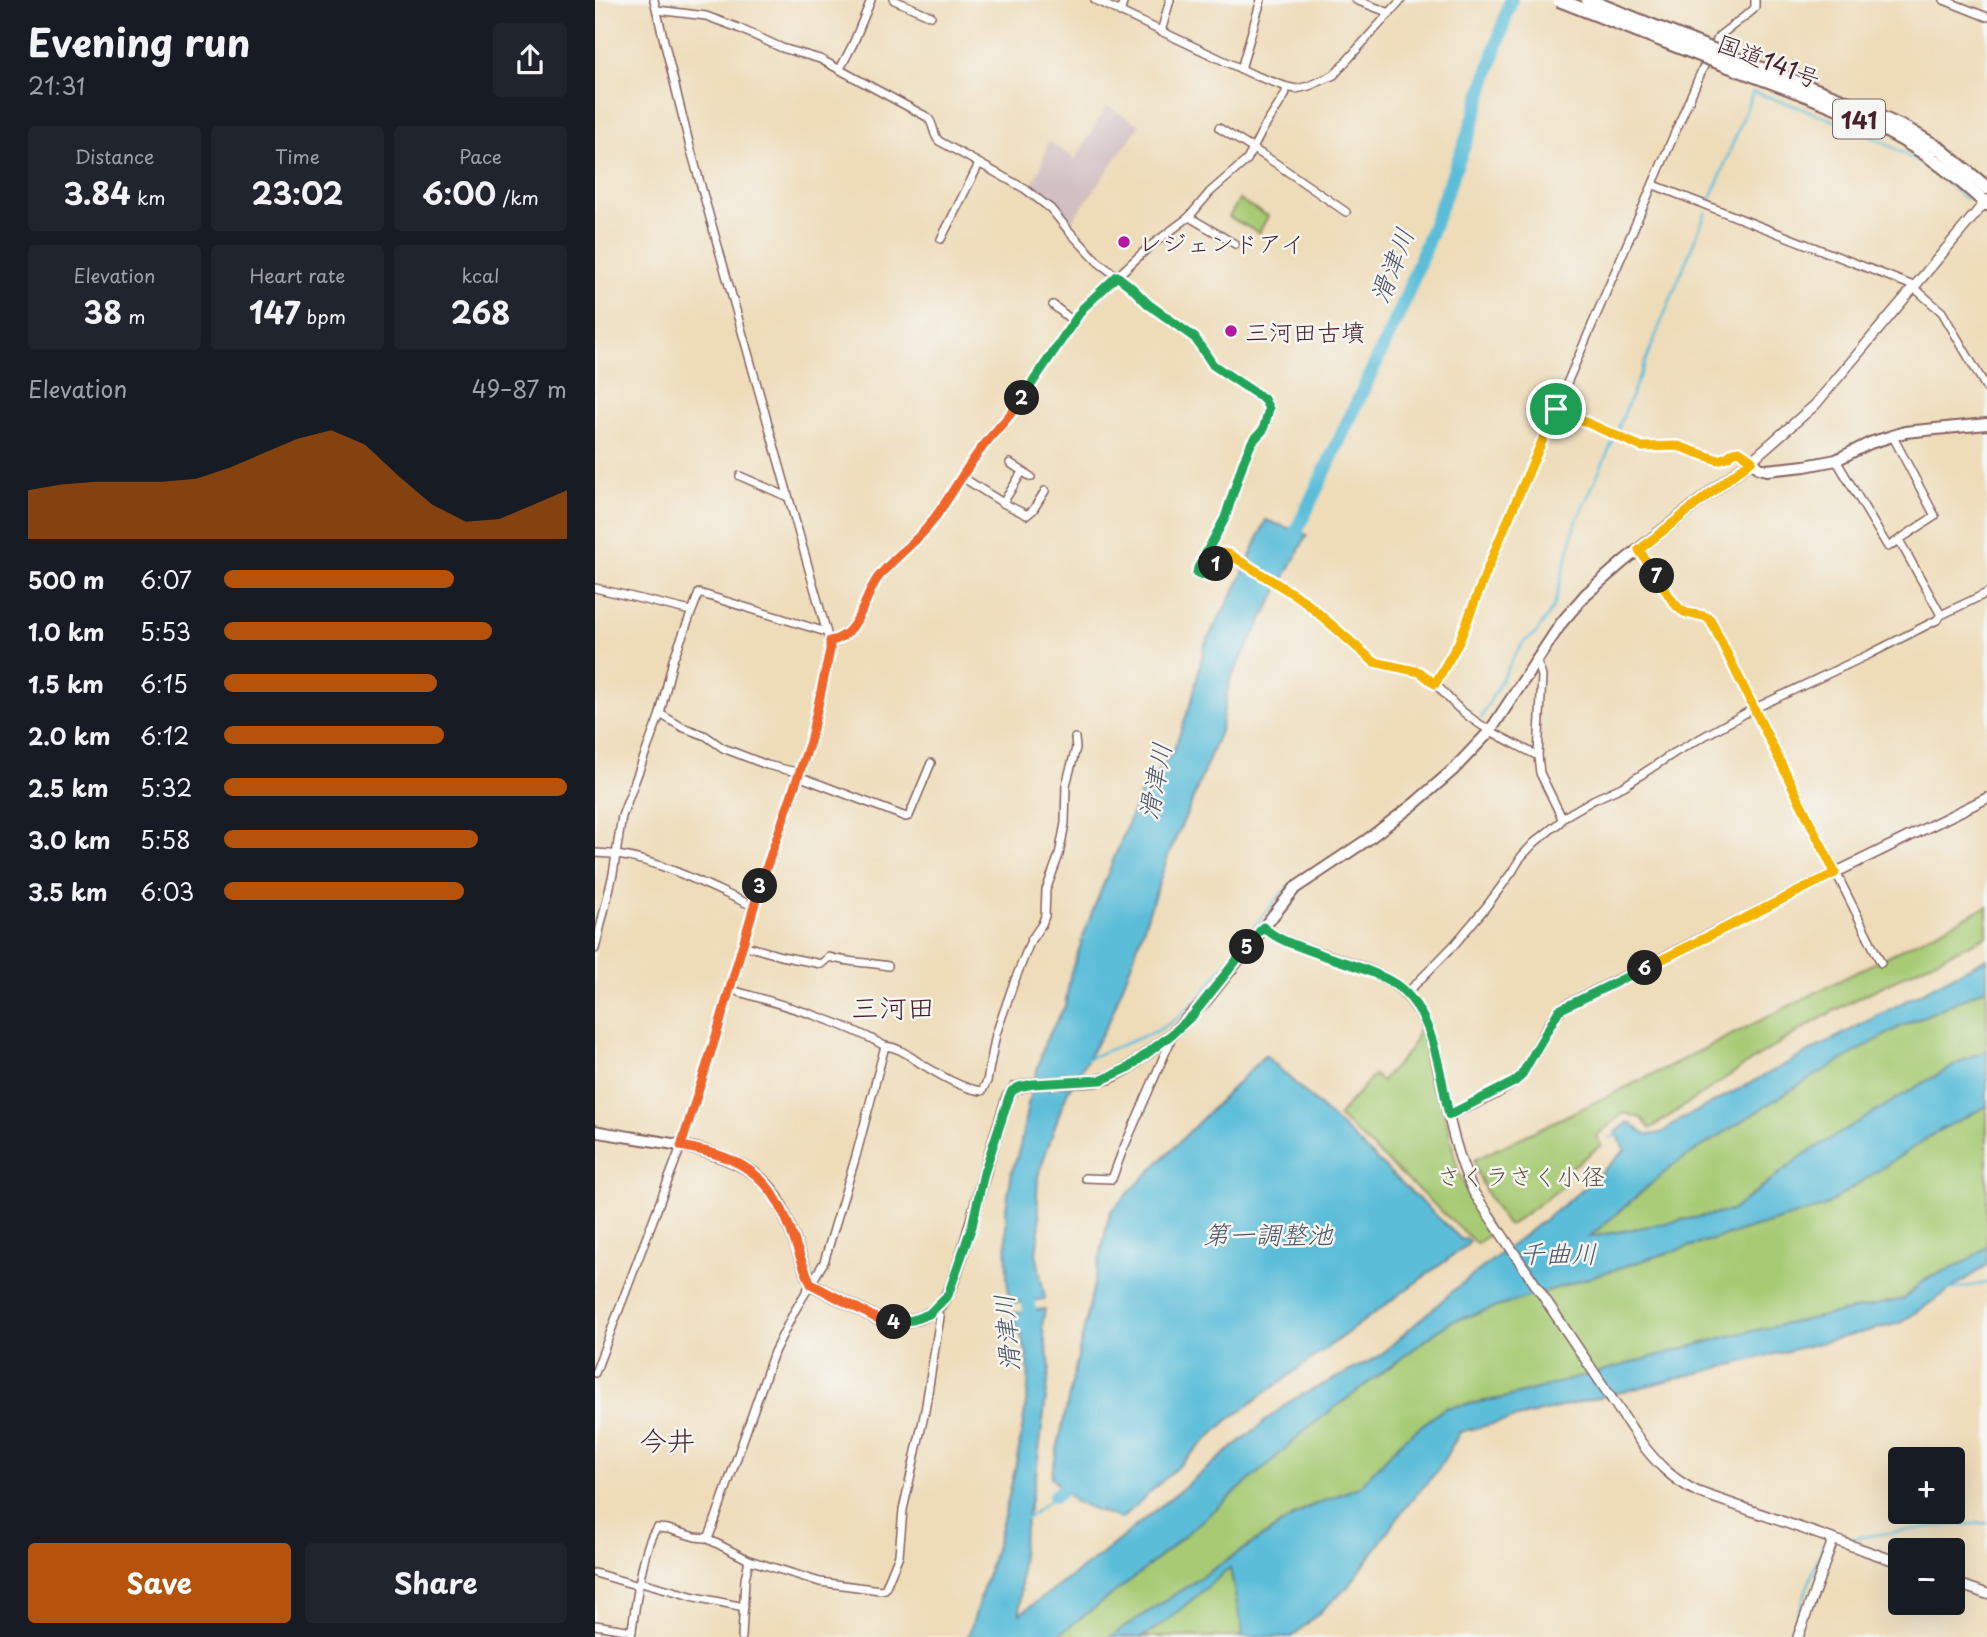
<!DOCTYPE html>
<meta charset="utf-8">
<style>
:root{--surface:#171b24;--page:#20242c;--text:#f1f3f6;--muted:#9ea1a6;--accent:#b45309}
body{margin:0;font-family:"Playpen Sans","Klee One",sans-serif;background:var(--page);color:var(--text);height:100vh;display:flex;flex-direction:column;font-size:26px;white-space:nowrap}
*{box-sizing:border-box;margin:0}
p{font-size:23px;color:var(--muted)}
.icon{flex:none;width:38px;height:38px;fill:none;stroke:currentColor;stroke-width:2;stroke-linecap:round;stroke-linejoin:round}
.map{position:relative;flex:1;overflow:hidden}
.sheet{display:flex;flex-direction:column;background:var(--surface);width:595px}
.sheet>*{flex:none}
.controls{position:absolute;left:1293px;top:1447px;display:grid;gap:14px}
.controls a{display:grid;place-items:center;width:77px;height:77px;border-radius:7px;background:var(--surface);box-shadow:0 7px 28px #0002;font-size:35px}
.pin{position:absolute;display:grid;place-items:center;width:60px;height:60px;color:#fff;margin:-30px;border:4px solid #fff;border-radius:50%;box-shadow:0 2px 7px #0007}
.km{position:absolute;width:35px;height:35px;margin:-18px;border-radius:50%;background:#222;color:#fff;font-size:19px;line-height:35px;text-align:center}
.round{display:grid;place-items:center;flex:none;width:74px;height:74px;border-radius:7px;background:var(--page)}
.head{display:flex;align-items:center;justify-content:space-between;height:119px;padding:0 28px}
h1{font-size:38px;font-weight:700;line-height:52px}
.stats{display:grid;grid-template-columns:repeat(3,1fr);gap:10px;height:119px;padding:7px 28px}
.stats div{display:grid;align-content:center;border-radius:7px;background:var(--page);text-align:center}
.stats b{font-size:30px;font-weight:700}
.stats small{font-size:19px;font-weight:400}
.stats p{font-size:19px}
.chart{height:196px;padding:14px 28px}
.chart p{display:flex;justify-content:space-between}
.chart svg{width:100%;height:126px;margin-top:7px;fill:var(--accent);opacity:.7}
.action{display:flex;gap:14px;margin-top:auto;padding:14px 28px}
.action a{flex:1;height:80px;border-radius:7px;background:var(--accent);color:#fff;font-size:28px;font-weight:700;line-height:80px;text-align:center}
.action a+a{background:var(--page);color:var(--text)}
ul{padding:0 28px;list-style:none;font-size:23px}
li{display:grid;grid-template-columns:112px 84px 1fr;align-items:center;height:52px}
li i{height:18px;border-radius:9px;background:var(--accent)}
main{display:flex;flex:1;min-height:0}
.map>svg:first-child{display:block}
.industrial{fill:#d2bfc1}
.green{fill:#a7cb75;stroke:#787550;stroke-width:2}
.water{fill:#5bbdd9;stroke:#526e82;stroke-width:2}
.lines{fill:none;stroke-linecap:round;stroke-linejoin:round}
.stream{stroke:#5bbdd9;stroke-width:2.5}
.river{stroke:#5bbdd9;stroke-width:14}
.minor-casing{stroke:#83615d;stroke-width:10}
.tertiary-casing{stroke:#83615d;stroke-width:12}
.secondary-casing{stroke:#83615d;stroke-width:14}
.trunk-casing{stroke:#83615d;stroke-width:16}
.minor{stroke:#fff;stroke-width:7}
.tertiary{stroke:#fff;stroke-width:9}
.secondary{stroke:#fff;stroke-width:10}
.trunk{stroke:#fff;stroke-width:12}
.trunk-bridge-casing{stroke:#83615d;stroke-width:16;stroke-linecap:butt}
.trunk-bridge{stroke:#fff;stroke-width:12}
.split-1-casing{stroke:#fff;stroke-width:14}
.split-2-casing{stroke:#fff;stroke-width:14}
.split-3-casing{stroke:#fff;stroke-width:14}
.split-4-casing{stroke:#fff;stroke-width:14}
.split-5-casing{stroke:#fff;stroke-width:14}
.split-6-casing{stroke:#fff;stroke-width:14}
.split-7-casing{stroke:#fff;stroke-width:14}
.split-8-casing{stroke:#fff;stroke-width:14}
.split-1{stroke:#f5b400;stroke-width:9}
.split-2{stroke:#22a559;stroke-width:9}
.split-3{stroke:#f0652b;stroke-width:9}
.split-4{stroke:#f0652b;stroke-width:9}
.split-5{stroke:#22a559;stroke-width:9}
.split-6{stroke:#22a559;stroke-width:9}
.split-7{stroke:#f5b400;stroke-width:9}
.split-8{stroke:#f5b400;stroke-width:9}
.poi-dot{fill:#b5179e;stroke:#f6f6f2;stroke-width:2.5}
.labels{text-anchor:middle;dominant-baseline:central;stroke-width:5;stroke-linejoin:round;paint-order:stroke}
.shield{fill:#f6f6f2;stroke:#7e6067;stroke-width:2}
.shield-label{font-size:23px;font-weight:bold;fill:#4a1f2b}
.street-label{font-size:24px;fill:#4a1f2b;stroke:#f6f6f2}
.poi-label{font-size:24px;fill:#4a1f2b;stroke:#f6f6f2;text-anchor:start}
.park-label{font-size:24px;fill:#665341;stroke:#f6f6f2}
.water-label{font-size:26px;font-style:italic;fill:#505668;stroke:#f6f6f2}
.quarter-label{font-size:28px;fill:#4a1f2b;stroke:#f6f6f2}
</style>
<main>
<section class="sheet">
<div class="head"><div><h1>Evening run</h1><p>21:31</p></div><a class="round"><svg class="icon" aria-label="share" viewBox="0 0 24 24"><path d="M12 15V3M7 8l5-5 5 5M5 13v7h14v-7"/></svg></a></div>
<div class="stats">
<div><p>Distance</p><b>3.84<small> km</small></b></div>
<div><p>Time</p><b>23:02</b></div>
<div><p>Pace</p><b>6:00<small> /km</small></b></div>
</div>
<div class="stats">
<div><p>Elevation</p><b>38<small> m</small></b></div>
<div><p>Heart rate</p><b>147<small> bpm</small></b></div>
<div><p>kcal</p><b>268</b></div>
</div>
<div class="chart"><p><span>Elevation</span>49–87 m</p>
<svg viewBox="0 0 160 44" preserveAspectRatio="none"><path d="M0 44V27L10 25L20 24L30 24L40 24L50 23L60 19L70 14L80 9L90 6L100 11L110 22L120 32L130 38L140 37L150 32L160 27V44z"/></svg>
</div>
<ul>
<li><b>500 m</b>6:07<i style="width:67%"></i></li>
<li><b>1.0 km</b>5:53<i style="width:78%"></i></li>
<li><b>1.5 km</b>6:15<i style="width:62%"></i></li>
<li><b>2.0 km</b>6:12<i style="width:64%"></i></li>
<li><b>2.5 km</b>5:32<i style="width:100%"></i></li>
<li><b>3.0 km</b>5:58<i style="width:74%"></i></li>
<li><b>3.5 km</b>6:03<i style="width:70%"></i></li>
</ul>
<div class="action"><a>Save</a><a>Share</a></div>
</section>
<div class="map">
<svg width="1392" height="1637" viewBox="0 0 1392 1637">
<rect width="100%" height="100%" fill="#f6f6f2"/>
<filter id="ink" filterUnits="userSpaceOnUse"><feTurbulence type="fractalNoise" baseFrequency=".0143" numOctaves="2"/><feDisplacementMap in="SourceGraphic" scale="14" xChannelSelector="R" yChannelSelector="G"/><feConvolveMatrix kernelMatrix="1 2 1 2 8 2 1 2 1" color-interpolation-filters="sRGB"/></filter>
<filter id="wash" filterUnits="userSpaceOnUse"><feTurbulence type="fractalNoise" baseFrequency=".00686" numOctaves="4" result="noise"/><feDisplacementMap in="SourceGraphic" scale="28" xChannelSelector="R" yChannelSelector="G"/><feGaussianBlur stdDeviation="1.57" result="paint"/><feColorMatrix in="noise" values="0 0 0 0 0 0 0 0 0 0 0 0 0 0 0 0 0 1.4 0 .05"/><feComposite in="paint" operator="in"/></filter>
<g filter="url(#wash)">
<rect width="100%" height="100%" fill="#eedcb9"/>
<polygon class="industrial" points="512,106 545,125 475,224 460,203 436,187 446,167 453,141 480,159"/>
<g class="green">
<polygon points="644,200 673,216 664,233 634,217"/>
<path d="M1392 906V936C1340 960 1289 984 1239 1011 1175 1046 1115 1089 1055 1129L1047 1118 1029 1113 1001 1136 1006 1145 962 1179 967 1187 915 1225H912C898 1204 885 1186 879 1160L1063 1072Z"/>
<polygon points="1392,988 1392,1051 1375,1057 1326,1084 1210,1154 1136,1211 993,1238 1077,1166 1202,1086 1303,1028"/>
<path d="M823 1030H828L835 1050 863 1171 871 1190 897 1232 882 1244 743 1116 779 1075 786 1081C798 1069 822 1046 823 1030Z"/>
<polygon points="1392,1106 1392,1247 1370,1262 1329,1280 1309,1299 1134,1336 909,1398 850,1408 810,1438 764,1487 711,1508 515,1637 461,1637 676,1462 710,1430 855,1322 1059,1257 1228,1207 1343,1131"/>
<polygon points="635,1568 648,1634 644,1637 547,1637 569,1623"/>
</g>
<g class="water">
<polygon points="671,520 712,535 634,682 625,731 595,806 573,856 538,959 515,1019 484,1074 473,1091 465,1111 443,1176 442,1195 445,1224 441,1252 450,1299 415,1304 412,1278 411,1208 417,1171 425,1147 434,1099 450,1042 470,1006 476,972 496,915 545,794 578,752 597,700 610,644 644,582"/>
<path d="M1392 958V988L1303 1028 1202 1086 1077 1166 994 1237 1136 1211 1210 1154 1326 1084 1375 1057 1392 1051V1106L1343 1131 1228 1207 1059 1257 855 1322 710 1430 676 1462 549 1570 461 1637H373C395 1567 418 1496 428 1423 431 1404 435 1383 433 1364 432 1347 423 1330 418 1313L450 1309 447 1326 455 1366 441 1474 427 1543 425 1614 503 1557 695 1401 783 1357 859 1290 987 1190 1030 1150 1020 1133 1034 1122 1052 1135 1066 1133 1085 1120Z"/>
<polygon points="670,1055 867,1240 871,1239 874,1241 872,1245 632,1421 526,1519 480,1502 456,1477 515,1212"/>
<polygon points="1392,1247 1392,1265 1305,1323 865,1432 843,1470 808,1510 754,1586 697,1637 644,1637 648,1634 635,1568 569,1623 547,1637 515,1637 712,1508 764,1487 810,1438 850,1408 909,1398 1134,1336 1309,1299 1329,1280 1370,1262"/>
</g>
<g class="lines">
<g class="stream">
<path d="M1116 199 1158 92C1220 112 1283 134 1337 171 1349 179 1360 190 1371 199"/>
<polyline points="1022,431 1111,212"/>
<polyline points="886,718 918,658 928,643 942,632 959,606 981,522 1019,439"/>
<polyline points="491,1059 562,1031 580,1020 605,997 679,902 698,881"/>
<polyline points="1016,1138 1021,1135"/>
<polyline points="1354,1290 1392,1283"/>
<polyline points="430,1520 460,1496"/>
<polyline points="1259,1538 1334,1527 1392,1523"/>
<polyline points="1194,1637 1228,1545"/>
</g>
<g class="river">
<polyline points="693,549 807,307 875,130 916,0"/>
<polyline points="431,1283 437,1329"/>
<polyline points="460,1496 481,1478"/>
</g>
</g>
</g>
<g filter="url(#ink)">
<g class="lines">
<defs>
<g id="minor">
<polyline points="299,0 336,16"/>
<polyline points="500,0 659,75 692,87 701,89 714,86 739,75 806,0"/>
<polyline points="761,0 795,13"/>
<polyline points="1349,0 1392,17"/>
<path d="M62 10 111 16 141 27 187 48 225 59 332 117C340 124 337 134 344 141L430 189 456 209 474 231 503 262 536 287 553 304 600 339 615 362 669 399 675 409 668 430 657 442 649 460 630 518 603 568 602 573 608 576 616 575 627 553 633 554 708 600 779 662C793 669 812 665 827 673 843 682 852 700 867 711 889 730 917 742 943 756L945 773 967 818"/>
<polyline points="525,13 529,0"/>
<polyline points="566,32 575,0"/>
<polyline points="245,69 258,44 276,0"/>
<polyline points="646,69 666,0"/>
<polyline points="624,128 673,158 751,212"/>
<polyline points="1059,185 1316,285 1347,312 1392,389"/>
<polyline points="594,217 640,244"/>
<polyline points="346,239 384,164"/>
<polyline points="458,305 479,322"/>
<polyline points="961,409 1025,436 1043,446 1083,446 1123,460 1132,457 1139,452 1144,451 1157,460"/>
<polyline points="1241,460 1293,547 1340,516 1297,435"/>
<polyline points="415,463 436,477"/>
<polyline points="145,476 193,497"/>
<polyline points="367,477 408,503 432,515 438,510 450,491"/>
<polyline points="408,503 427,472"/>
<polyline points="1304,540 1346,615"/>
<path d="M1044 550 1084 609C1095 615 1106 612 1115 619L1286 963"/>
<polyline points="0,588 96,611"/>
<polyline points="235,641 246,637 262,620 281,580 300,558 332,527 380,456 396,435 421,408 488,308 554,247 594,217 615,192 652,160 667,131 690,95 692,87"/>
<polyline points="939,665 944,667 947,676 943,756"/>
<polyline points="840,684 864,642 900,550 1107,70 1124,36 1158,10 1160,7 1160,0"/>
<polyline points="65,714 87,727 111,736 128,748 172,765 201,772 203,776 311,817 314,816 336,763"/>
<path d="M0 853C55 854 108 884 158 906"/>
<path d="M148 945 186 956 226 964 234 957C253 963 273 962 293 966"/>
<polyline points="0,949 18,874 27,816 65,714 78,660 104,593 231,632"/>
<path d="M134 989C187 1005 242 1019 290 1046"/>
<polyline points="812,993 859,945 891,907 917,872 926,857 939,843 965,822 967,818 998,800 1029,786 1079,753 1158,709 1275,654 1342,620 1346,615 1392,593"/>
<polyline points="490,1178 517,1179 527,1152 575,1042 576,1035"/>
<polyline points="0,1373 91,1133 148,945 158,906 215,742 235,644 95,147 59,0"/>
<path d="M111 1538 114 1536 117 1529 179 1352 199 1312 229 1262 261 1156 290 1046C304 1047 314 1056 325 1063 343 1074 367 1089 387 1091L392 1081 401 1034 418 985 436 940 447 924 450 916 451 890 464 855 470 823 471 785 481 748 480 738"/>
<polyline points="0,1573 44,1586"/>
<polyline points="46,1582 100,1597 149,1607"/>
<polyline points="0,1625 37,1631"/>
<path d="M36 1637C39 1616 48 1541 62 1528L73 1529 100 1537 111 1538 154 1560 225 1582 285 1590 290 1589 304 1555 308 1510 330 1411 345 1317 340 1309"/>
<polyline points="147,1637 150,1579 154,1560"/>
</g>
<g id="tertiary">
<polyline points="1157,460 1220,405 1392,200"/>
<path d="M668 927C683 940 698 944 716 950 771 969 816 976 836 1038 849 1089 856 1145 879 1193L1045 1441C1061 1463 1078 1480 1103 1492L1306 1563"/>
<path d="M854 1115C873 1106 914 1091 926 1075 941 1056 952 1018 970 1006L1392 798"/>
<polyline points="1358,1582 1392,1594"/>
<polyline points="1203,1637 1238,1540"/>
</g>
<path id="secondary" d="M0 1131C55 1143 151 1144 182 1198 195 1223 204 1257 216 1284L281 1318C303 1325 329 1322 346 1304 356 1292 359 1278 364 1264 374 1235 381 1205 389 1175 396 1149 405 1123 413 1097L420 1088 438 1084 500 1081 514 1078 533 1068 576 1035 612 999 700 888 772 840 819 804 858 770 895 731 967 622 991 594 1029 561 1157 460 1164 468 1172 470 1210 466 1241 460 1275 443 1310 432 1392 424"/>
<g id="trunk">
<polyline points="1123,52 1247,100 1313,130 1345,149 1392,188"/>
<path d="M1120 61C1188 87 1265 111 1326 151 1349 166 1371 185 1392 204"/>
</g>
</defs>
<use href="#minor" class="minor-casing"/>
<use href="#tertiary" class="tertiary-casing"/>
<use href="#secondary" class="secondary-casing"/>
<use href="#trunk" class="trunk-casing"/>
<use href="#minor" class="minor"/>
<use href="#tertiary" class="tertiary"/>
<use href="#secondary" class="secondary"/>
<use href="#trunk" class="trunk"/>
<defs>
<g id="trunk-bridge">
<polyline points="964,0 1120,61"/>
<polyline points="993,0 1123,52"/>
</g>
</defs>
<use href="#trunk-bridge" class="trunk-bridge-casing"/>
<use href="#trunk-bridge" class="trunk-bridge"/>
</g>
</g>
<g class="lines" filter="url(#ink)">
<defs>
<polyline id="split-1" points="621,564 627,553 634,554 708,600 779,662 825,672 840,684 864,642 900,550 961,409"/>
<polyline id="split-2" points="427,398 488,308 522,276 536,287 553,304 600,338 618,365 669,399 674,409 668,430 657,442 649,460 630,518 603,568 602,573 612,576 616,575 621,564"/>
<path id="split-3" d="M165 886 215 742 235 650V641C264 637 269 597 282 579 296 560 316 546 331 529 351 505 365 477 383 453 396 434 415 418 427 398"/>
<path id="split-4" d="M165 886 121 1036 86 1146C101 1149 116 1152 129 1157 191 1180 192 1231 216 1284L281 1318 299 1322"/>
<polyline id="split-5" points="299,1322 318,1320 334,1314 353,1295 377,1226 389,1173 414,1097 417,1091 424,1087 438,1084 507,1080 533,1068 576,1035 598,1015 652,947"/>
<path id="split-6" d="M652 947 668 927C686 943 708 947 730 956 752 963 775 970 795 981 839 1005 844 1071 854 1115L919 1082 926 1076 964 1010 1050 968"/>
<path id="split-7" d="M1050 968 1240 873 1115 619C1107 613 1101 616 1092 613 1079 609 1070 588 1062 576"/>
<polyline id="split-8" points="961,409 1047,447 1083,446 1123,460 1132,457 1139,452 1144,451 1157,460 1044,550 1062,576"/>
</defs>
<use href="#split-1" class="split-1-casing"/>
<use href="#split-2" class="split-2-casing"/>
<use href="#split-3" class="split-3-casing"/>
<use href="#split-4" class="split-4-casing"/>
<use href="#split-5" class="split-5-casing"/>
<use href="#split-6" class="split-6-casing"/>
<use href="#split-7" class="split-7-casing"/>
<use href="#split-8" class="split-8-casing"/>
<use href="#split-1" class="split-1"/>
<use href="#split-2" class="split-2"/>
<use href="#split-3" class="split-3"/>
<use href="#split-4" class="split-4"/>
<use href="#split-5" class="split-5"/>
<use href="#split-6" class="split-6"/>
<use href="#split-7" class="split-7"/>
<use href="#split-8" class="split-8"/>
</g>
<g class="poi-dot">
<circle cx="529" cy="242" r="7"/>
<circle cx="636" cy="331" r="7"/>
</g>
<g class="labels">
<rect class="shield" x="1238" y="99.5" width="52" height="39" rx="5"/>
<g class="shield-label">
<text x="1264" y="119">141</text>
</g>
<g class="street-label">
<text transform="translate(1174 60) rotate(21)">国道141号</text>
</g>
<g class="poi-label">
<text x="543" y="242">レジェンドアイ</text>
<text x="650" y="331">三河田古墳</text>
</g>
<g class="park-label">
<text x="926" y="1175">さくラさく小径</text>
</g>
<g class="water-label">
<text transform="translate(796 265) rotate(-69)">滑津川</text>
<text transform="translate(559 781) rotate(-79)">滑津川</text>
<text x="673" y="1233">第一調整池</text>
<text x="963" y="1252">千曲川</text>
<text transform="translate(411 1333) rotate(-95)">滑津川</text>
</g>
<g class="quarter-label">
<text x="298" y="1006">三河田</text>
<text x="72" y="1439">今井</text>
</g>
</g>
</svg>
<div class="controls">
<a>+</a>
<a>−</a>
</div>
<div class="pin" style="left:961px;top:409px;background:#1e9e55"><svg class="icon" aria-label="arrive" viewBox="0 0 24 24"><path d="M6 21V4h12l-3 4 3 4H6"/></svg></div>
<b class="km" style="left:621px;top:564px">1</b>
<b class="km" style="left:427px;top:398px">2</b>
<b class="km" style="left:165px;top:886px">3</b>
<b class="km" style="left:299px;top:1322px">4</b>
<b class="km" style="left:652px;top:947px">5</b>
<b class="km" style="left:1050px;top:968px">6</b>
<b class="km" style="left:1062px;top:576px">7</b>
</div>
</main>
